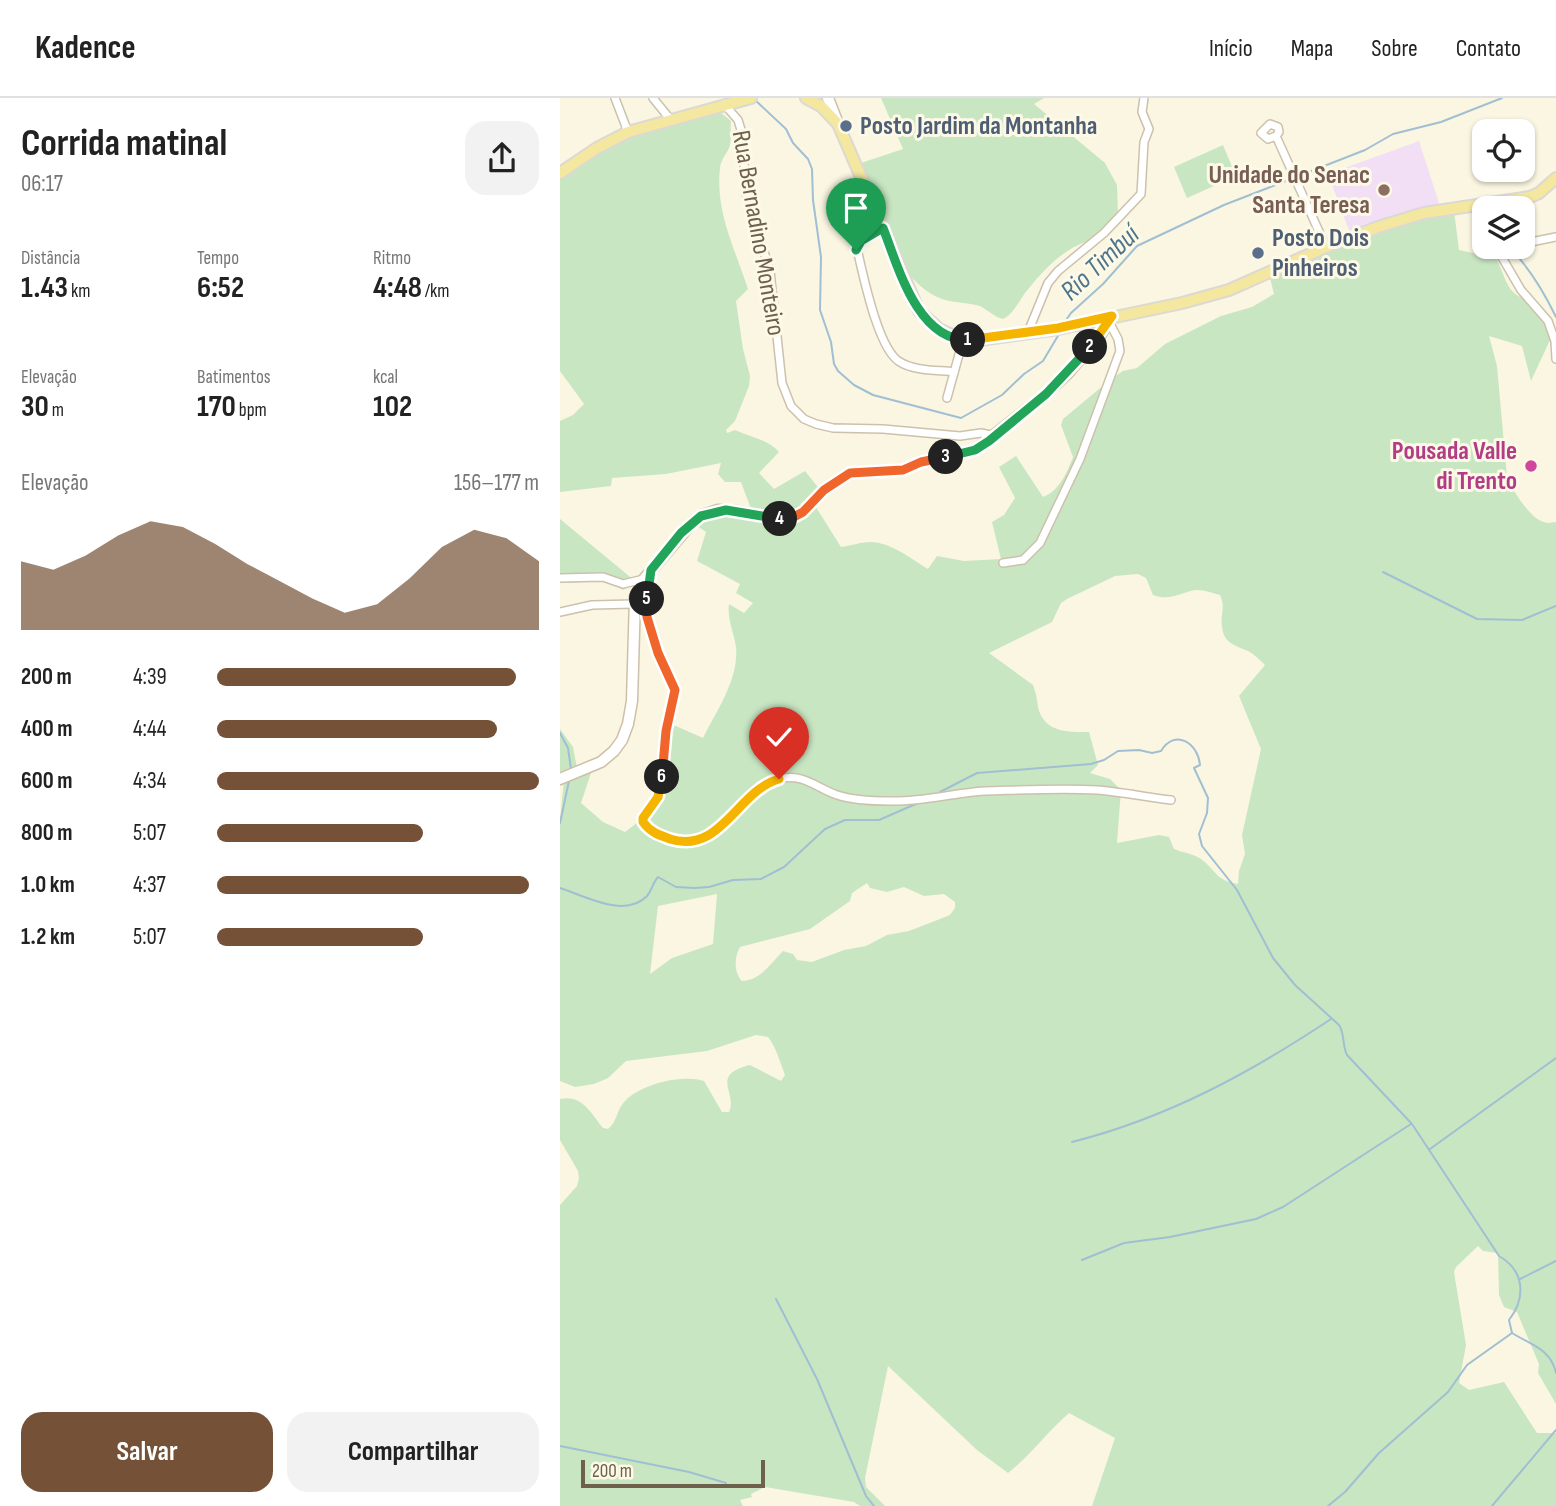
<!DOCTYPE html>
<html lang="pt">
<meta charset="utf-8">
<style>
:root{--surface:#fff;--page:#f2f2f2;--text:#222;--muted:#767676;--line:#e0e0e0;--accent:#755237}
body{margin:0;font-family:"Sofia Sans Condensed",sans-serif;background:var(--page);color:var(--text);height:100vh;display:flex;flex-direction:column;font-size:26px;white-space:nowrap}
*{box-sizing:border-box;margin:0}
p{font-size:23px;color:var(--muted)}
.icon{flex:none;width:38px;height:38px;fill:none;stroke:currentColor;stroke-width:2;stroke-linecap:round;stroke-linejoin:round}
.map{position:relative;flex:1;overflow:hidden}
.panel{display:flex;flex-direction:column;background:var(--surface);width:560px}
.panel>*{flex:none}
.tools{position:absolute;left:912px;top:21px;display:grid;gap:14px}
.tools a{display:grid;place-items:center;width:63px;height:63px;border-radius:14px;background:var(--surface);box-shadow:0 2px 5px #0004;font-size:35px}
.scale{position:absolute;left:21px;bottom:18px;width:184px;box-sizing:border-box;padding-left:7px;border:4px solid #6f604b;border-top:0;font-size:19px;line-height:24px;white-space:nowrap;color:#6f604b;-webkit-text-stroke:5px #fdf9e7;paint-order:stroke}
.pin{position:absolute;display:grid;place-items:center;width:60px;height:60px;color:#fff;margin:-72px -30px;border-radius:50% 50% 50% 0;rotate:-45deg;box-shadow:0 0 7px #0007}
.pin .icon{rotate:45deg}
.km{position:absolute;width:35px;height:35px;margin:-18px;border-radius:50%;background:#222;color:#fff;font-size:19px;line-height:35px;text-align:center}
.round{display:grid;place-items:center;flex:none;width:74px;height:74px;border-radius:21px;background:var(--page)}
.headline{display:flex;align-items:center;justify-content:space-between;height:119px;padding:0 21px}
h1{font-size:38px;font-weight:700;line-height:52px}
.figures{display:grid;grid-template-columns:repeat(3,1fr);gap:10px;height:119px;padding:7px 21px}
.figures div{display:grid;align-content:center}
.figures b{font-size:30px;font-weight:700}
.figures small{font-size:19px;font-weight:400}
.figures p{font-size:19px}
.chart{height:196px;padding:14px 21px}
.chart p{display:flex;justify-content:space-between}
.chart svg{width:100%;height:126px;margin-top:7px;fill:var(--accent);opacity:.7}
.action{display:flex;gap:14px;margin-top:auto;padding:14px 21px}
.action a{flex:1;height:80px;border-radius:21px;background:var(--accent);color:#fff;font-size:28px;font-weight:700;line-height:80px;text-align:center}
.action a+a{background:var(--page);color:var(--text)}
ul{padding:0 21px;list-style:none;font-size:23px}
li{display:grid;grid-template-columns:112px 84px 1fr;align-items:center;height:52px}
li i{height:18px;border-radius:9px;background:var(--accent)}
header{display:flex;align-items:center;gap:42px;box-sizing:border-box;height:98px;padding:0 35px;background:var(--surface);border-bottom:2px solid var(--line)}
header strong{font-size:33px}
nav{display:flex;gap:38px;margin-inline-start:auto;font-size:24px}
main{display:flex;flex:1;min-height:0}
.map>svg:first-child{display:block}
.education{fill:#f2dff6}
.green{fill:#c9e6c2;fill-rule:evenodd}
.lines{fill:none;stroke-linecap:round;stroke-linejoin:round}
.stream{stroke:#a0bfd2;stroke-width:2}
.street-casing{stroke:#ccc1ad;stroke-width:10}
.secondary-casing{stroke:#cdc0a8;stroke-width:13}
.primary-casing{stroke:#dcd9d4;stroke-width:14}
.street{stroke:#fff;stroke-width:7}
.secondary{stroke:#fff;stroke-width:10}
.primary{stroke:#f4e79f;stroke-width:10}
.split-1-casing{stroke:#fff;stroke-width:14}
.split-2-casing{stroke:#fff;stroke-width:14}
.split-3-casing{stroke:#fff;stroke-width:14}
.split-4-casing{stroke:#fff;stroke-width:14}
.split-5-casing{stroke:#fff;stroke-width:14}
.split-6-casing{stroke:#fff;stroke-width:14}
.split-7-casing{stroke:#fff;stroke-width:14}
.split-1{stroke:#22a559;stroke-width:9}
.split-2{stroke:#f5b400;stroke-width:9}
.split-3{stroke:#22a559;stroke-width:9}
.split-4{stroke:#f0652b;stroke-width:9}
.split-5{stroke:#22a559;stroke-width:9}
.split-6{stroke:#f0652b;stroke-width:9}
.split-7{stroke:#f5b400;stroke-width:9}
.service-dot{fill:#5c6f8a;stroke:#fdf9e7;stroke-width:2.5}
.education-dot{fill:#8d6e63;stroke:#fdf9e7;stroke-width:2.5}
.hotel-dot{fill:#d1479c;stroke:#fdf9e7;stroke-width:2.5}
.labels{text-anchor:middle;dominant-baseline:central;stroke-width:6;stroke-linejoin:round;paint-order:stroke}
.service-label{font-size:26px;font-weight:bold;fill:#4e5e75;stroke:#fdf9e7;text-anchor:start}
.education-label{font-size:26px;font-weight:bold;fill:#785e54;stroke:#fdf9e7;text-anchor:end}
.street-label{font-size:26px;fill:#6f604b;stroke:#fdf9e7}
.hotel-label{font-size:26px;font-weight:bold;fill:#b23c85;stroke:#fdf9e7;text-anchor:end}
.water-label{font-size:28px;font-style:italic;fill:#4d758e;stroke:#fdf9e7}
</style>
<header>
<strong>Kadence</strong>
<nav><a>Início</a><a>Mapa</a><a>Sobre</a><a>Contato</a></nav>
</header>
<main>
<section class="panel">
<div class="headline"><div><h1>Corrida matinal</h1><p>06:17</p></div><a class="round"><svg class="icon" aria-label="share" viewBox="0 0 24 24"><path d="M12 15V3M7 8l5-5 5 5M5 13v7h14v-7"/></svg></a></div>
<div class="figures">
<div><p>Distância</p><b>1.43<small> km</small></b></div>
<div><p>Tempo</p><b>6:52</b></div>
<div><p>Ritmo</p><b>4:48<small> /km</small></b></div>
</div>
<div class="figures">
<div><p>Elevação</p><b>30<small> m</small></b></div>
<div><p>Batimentos</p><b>170<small> bpm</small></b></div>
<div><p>kcal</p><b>102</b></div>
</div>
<div class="chart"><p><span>Elevação</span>156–177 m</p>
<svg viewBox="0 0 160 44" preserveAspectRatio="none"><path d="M0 44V20L10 23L20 18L30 11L40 6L50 8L60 14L70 21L80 27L90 33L100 38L110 35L120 26L130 15L140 9L150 12L160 20V44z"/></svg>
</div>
<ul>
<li><b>200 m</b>4:39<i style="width:93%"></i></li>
<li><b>400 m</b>4:44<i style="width:87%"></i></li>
<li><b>600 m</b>4:34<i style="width:100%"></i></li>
<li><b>800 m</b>5:07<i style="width:64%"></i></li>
<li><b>1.0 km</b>4:37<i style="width:97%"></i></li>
<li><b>1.2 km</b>5:07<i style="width:64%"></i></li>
</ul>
<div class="action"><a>Salvar</a><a>Compartilhar</a></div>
</section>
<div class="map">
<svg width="996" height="1408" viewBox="0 0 996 1408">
<rect width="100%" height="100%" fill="#faf6e2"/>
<polygon class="education" points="859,43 880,108 790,135 768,76"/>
<g class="green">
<path d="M321 0H484L474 6 545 65 557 87 558 116 531 147 526 144C501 152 481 175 465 195 458 205 453 216 443 221 434 219 428 212 420 208 406 204 390 205 377 199 333 178 316 109 298 66L343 51Z"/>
<path d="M159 13 171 23C170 31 172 43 169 50 166 57 161 61 160 70 155 113 175 151 188 191L176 203 183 251 190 278 189 288 175 323 166 332 167 335 175 332C190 339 207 341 219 354L199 375 214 391 245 373 261 393 254 406 281 449C291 448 300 444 310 444 331 444 351 461 368 471L377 458 404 463 441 461 432 424 444 417 455 400 439 369 456 358 483 399C499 393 507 375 513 359L501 327 503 321 551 281 563 273 577 270 605 246 661 218 692 209 714 196 710 180 838 126 894 113 899 152 936 160C945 176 947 200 968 200L990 232V242L971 283 962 248 929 238 937 268 947 379C952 391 970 421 984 424 988 426 992 424 996 424V1306L978 1275 979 1266 957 1214 944 1209 939 1197 938 1155 923 1153 918 1148 896 1169 894 1174 906 1247 899 1285 909 1292 944 1284 977 1335H996V1408H532L555 1340 509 1315C487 1334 471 1357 448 1375L417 1352 328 1268 305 1380 306 1389 325 1408H300L294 1404 205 1389 191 1396 192 1399 180 1402 183 1408H0V1107L17 1088 19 1080 18 1073 0 1042V1001C22 996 31 1015 43 1030L48 1031C58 1023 56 1012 65 1003 81 986 122 976 144 983L162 1014H169C178 995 149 977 190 967L221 983 225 977C220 964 216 949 208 939L196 937 147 953 66 963 48 980 34 986 15 989 0 983V723L4 682H0V631L13 649 17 670 34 666 21 705 43 724 65 734C102 710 102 665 109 625L143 640C157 612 179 581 176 549 174 534 167 522 169 506L184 515 193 505 176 495 180 486 137 463 146 434 130 423 134 419 191 411 181 384H165L158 376 161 365 106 376 52 380 51 388 0 394V323L13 317 24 306 0 273V82L61 39ZM578 476 586 480 593 497C611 504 622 493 637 492 644 492 653 495 660 497 666 510 660 515 662 529 664 545 674 547 688 553 694 556 700 562 705 567L679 598 701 651 682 737 685 756 679 773 678 786C656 783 656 772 641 761 632 755 623 755 614 751L609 739 599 737 557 745 561 692 550 681 530 675 538 667 529 634C508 634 484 635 478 609 477 601 476 595 473 587L429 555 492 524 501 505 507 501 555 478ZM307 785 310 790 327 794 344 789 364 798 384 796 395 804V810L390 817 380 821 349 833 327 837 306 848 284 852 252 864 237 862 233 856 223 853C210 866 201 882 182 883 174 875 174 859 180 849L250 831 290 803 292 795ZM157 796 153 846 112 860 90 876 98 808Z"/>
<polygon points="663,47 676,78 627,100 614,69"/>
<polygon points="0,421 75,483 74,487 63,492 47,482 9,485 0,483"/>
</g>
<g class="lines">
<g class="stream">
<polyline points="194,1 226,31 233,45 248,61 252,71 253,102 261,159 260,212 271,244 274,266 278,273 294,287 313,297 401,320 442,297 464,276 483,263 499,236"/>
<polyline points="736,79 805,52 833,36 881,24 942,0"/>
<path d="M949 149C968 168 984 194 996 219"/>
<polyline points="504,225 511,215 543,186 577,148 664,107 731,81"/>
<polyline points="823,474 917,521 962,522 996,508"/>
<polyline points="0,635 8,650 11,671"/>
<path d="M380 694 417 675 531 666 544 662 558 653 579 652 592 655 601 653C615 630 638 645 640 667L634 670 648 700 647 715 639 736 642 748 677 792 713 860 735 887 779 927C785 936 782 947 787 957L852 1026 939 1158C965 1173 966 1200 949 1222L952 1235C971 1247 991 1251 996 1275"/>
<polyline points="0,725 9,683"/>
<path d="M0 790C25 798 65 821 87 798 92 792 93 784 98 779L116 789 134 790 149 789 173 782 201 781 224 769 265 731 285 722H319L358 705"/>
<path d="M512 1044C607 1020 690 975 771 921"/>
<polyline points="870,1051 996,960"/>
<polyline points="522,1162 564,1145 610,1139 696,1121 723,1109 851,1026"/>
<polyline points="960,1181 996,1163"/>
<polyline points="216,1201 257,1281 306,1398 314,1408"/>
<polyline points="0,1348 129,1374 166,1385"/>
<polyline points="768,1408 785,1394 819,1355 888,1294 907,1267 952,1235"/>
<polyline points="932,1408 996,1332"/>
</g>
<defs>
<g id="street">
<polyline points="55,0 68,34"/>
<polyline points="93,0 110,21"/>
<polyline points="164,6 178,22 182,35 186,96 210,173 222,285 231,308 244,321 256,326 273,330 323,331 400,338 421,335 435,338"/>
<polyline points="716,38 708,41 701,35 710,26 718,29 719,34 716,38 766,149"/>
<polyline points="915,107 924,128"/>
<path d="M323 130 301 143 297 151C303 176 318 252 340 264 354 273 378 272 394 274"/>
<polyline points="962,143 966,145 996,139"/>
<polyline points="936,149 961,192 988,223 995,243 996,261"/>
<polyline points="468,234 488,185 498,173 544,135 581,96 584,44 589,31 582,14 584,0"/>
<polyline points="387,300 403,242"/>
<polyline points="443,465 463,462 480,445 520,361 560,253 558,241 549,224"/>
<path d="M91 473 87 519 99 559 113 584 115 597 106 633 99 695 83 722C87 733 97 736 108 740 166 760 172 692 217 681 245 675 254 689 277 697 292 702 314 703 330 703 362 704 393 695 425 693 462 692 500 690 537 692 561 694 586 699 611 702"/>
<polyline points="0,480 43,479 63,486 84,481"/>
<polyline points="0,514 32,507 74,506"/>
</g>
<g id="secondary">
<polyline points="268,0 277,23"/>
<polyline points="0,681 41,664 54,653 62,642 68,626 72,603 75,499 84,481 130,427 141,418 158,412 175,413 219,421 232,420 246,411 264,392 290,375 343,372 361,364 415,352 486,296 509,274 541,236 552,218"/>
</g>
<g id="primary">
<polyline points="246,0 261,8 278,26 359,213 379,231 403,242 419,242 498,231 622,205 669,192 766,149 818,129 864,115 970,99 979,95 996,80"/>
<polyline points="0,75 37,50 68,34 191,0"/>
</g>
</defs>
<use href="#street" class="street-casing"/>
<use href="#secondary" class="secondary-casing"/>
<use href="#primary" class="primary-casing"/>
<use href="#street" class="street"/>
<use href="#secondary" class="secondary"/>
<use href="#primary" class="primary"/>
</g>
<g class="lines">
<defs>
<path id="split-1" d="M296 152 301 143 323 130C338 168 357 242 408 242"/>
<polyline id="split-2" points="408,242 498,230 552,218 530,249"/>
<polyline id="split-3" points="386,359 415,352 429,343 486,296 530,249"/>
<polyline id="split-4" points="220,421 232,420 243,414 264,392 290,375 343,372 361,364 386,359"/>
<polyline id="split-5" points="87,501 91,472 121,435 141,418 166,412 220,421"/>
<polyline id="split-6" points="87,501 87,519 98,555 115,592 106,633 102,679"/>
<path id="split-7" d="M102 679 98 699 83 720V724C90 734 99 737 110 741 161 757 177 693 219 681"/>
</defs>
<use href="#split-1" class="split-1-casing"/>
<use href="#split-2" class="split-2-casing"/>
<use href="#split-3" class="split-3-casing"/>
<use href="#split-4" class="split-4-casing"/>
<use href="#split-5" class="split-5-casing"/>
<use href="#split-6" class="split-6-casing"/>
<use href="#split-7" class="split-7-casing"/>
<use href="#split-1" class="split-1"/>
<use href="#split-2" class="split-2"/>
<use href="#split-3" class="split-3"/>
<use href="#split-4" class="split-4"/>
<use href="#split-5" class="split-5"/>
<use href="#split-6" class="split-6"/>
<use href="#split-7" class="split-7"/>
</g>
<g class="service-dot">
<circle cx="286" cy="28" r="7"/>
<circle cx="698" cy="155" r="7"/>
</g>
<circle class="education-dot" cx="824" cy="92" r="7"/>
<circle class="hotel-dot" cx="971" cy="368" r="7"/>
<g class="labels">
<g class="service-label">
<text x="300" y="28">Posto Jardim da Montanha</text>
<text x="712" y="140">Posto Dois<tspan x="712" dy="30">Pinheiros</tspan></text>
</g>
<g class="education-label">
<text x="810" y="77">Unidade do Senac<tspan x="810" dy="30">Santa Teresa</tspan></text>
</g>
<g class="street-label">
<text transform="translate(198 135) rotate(80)">Rua Bernadino Monteiro</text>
</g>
<g class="hotel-label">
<text x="957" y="353">Pousada Valle<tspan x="957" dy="30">di Trento</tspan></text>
</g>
<g class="water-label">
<text transform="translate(540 165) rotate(-43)">Rio Timbuí</text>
</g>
</g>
</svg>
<div class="tools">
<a><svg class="icon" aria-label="locate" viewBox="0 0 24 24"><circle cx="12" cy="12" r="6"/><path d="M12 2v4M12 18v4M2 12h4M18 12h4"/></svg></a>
<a><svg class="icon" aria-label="layers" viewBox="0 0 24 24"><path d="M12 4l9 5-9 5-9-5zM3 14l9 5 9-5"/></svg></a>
</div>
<div class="scale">200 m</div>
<div class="pin" style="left:296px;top:152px;background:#1e9e55"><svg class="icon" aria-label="arrive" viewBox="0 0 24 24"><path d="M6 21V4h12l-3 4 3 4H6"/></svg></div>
<div class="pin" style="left:219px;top:681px;background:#d93025"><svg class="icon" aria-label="check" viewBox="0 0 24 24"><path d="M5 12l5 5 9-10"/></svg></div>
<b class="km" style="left:408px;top:242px">1</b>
<b class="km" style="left:530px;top:249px">2</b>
<b class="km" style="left:386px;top:359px">3</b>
<b class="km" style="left:220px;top:421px">4</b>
<b class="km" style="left:87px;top:501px">5</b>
<b class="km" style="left:102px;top:679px">6</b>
</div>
</main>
